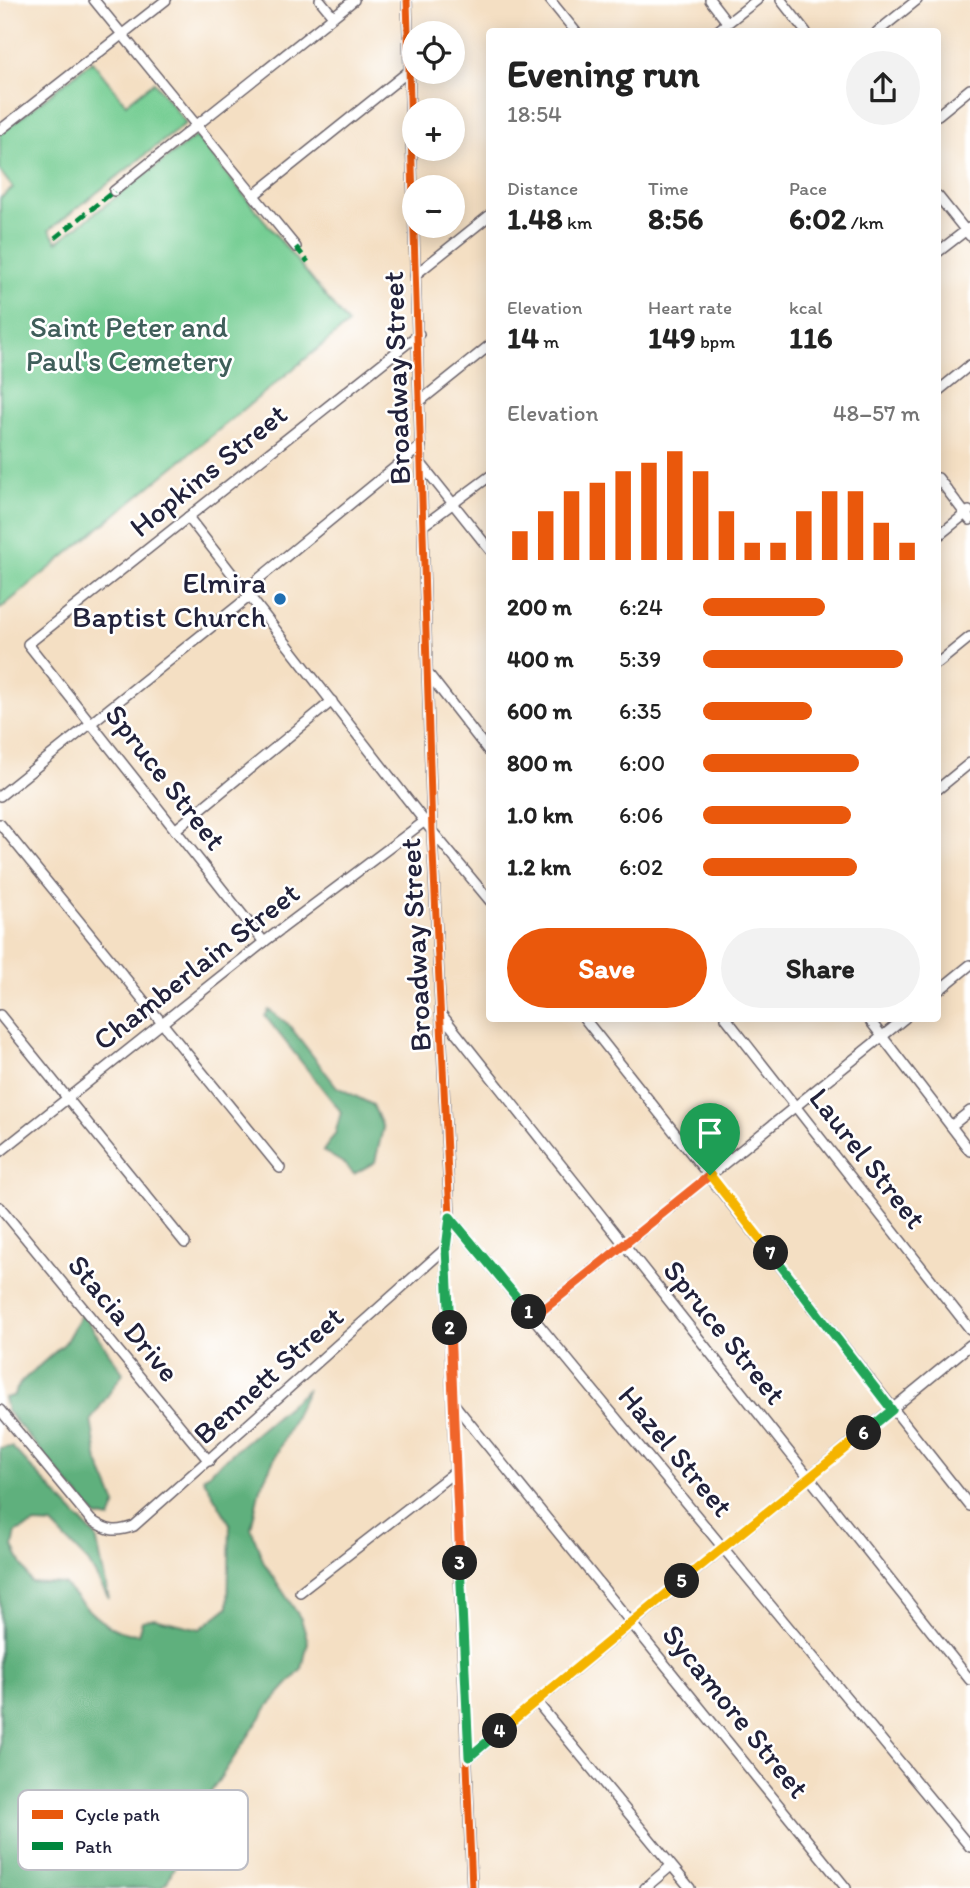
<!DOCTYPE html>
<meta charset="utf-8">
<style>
:root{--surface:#fff;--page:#f2f2f2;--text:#222;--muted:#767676;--accent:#ea580c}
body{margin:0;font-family:Itim,sans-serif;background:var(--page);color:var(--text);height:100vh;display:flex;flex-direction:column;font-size:26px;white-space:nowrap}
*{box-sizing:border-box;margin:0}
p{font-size:23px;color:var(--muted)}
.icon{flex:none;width:38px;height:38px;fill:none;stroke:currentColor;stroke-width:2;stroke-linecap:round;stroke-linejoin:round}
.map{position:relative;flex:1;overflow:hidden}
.side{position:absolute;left:486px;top:28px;width:455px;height:994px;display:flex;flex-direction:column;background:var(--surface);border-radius:7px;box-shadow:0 4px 18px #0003}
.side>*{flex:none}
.fabs{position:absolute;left:402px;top:21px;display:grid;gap:14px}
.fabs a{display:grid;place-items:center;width:63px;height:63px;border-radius:50%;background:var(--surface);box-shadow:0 4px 18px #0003;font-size:35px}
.pin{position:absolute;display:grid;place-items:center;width:60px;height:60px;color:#fff;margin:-72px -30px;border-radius:50% 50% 50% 0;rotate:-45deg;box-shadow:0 0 7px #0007}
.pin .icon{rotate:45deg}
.km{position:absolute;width:35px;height:35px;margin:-18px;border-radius:50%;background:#222;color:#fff;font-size:19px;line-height:35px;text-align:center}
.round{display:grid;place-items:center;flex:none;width:74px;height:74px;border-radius:37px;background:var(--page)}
.head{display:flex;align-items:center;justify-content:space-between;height:119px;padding:0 21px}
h1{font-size:38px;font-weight:700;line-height:52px}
.figures{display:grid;grid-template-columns:repeat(3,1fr);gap:10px;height:119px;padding:7px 21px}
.figures div{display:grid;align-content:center}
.figures b{font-size:30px;font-weight:700}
.figures small{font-size:19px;font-weight:400}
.figures p{font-size:19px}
.chart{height:196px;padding:14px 21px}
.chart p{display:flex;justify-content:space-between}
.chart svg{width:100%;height:126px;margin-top:7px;stroke:var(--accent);stroke-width:6}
.action{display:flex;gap:14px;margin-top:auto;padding:14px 21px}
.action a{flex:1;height:80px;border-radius:42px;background:var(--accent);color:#fff;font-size:28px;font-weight:700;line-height:80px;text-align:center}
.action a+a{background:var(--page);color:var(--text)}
ul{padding:0 21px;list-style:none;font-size:23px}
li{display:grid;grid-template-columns:112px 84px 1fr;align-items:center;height:52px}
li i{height:18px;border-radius:9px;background:var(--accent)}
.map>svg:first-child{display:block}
.green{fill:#74cd93;stroke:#4b7867;stroke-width:2}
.forest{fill:#5fb07d;stroke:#40695c;stroke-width:2}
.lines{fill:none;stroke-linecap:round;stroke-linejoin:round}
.minor-casing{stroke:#6c646b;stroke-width:12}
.minor{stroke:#fff;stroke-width:9}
.quiet{stroke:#00873e;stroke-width:5;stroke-dasharray:10 5;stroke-linecap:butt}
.cycleway-casing{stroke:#fff;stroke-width:11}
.cycleway{stroke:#e8590c;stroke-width:7}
.split-1-casing{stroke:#fff;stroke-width:14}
.split-2-casing{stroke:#fff;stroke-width:14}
.split-3-casing{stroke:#fff;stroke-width:14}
.split-4-casing{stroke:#fff;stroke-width:14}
.split-5-casing{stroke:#fff;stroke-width:14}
.split-6-casing{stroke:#fff;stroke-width:14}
.split-7-casing{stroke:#fff;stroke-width:14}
.split-8-casing{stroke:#fff;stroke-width:14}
.split-1{stroke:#f0652b;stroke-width:9}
.split-2{stroke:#22a559;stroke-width:9}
.split-3{stroke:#f0652b;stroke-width:9}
.split-4{stroke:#22a559;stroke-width:9}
.split-5{stroke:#f5b400;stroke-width:9}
.split-6{stroke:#f5b400;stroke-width:9}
.split-7{stroke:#22a559;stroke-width:9}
.split-8{stroke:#f5b400;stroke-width:9}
.poi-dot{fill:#1f6fb2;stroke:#fff;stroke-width:2.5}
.labels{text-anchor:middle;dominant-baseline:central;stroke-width:5;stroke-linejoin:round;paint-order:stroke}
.park-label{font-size:30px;fill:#3f5e5a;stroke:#fff}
.street-label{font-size:30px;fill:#22223b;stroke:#fff}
.poi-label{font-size:30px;fill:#22223b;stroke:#fff;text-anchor:end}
.key{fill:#fff;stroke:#bdbdc4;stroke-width:2}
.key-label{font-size:19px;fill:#22223b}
</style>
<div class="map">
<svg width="970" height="1888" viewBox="0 0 970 1888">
<rect width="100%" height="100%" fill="#fff"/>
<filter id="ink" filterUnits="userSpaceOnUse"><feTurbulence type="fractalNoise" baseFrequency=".0143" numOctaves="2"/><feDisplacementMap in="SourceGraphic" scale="14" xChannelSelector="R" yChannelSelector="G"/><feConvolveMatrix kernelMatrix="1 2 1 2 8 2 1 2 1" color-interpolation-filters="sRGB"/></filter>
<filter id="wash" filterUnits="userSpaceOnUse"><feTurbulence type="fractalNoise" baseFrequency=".00686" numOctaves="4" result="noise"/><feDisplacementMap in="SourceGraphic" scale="28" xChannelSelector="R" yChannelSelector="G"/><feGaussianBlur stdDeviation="1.57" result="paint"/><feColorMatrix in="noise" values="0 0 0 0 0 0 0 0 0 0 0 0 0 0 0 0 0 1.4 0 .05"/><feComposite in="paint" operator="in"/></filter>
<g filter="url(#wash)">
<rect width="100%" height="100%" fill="#f4dfc3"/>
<polygon class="green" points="92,61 126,104 154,82 186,123 49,230 57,242 196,136 348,324 0,609 0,198 13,188 0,171 0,134"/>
<g class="forest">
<polygon points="269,1010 288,1024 337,1087 373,1105 383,1128 375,1162 354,1174 343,1163 323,1151 335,1134 341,1112 265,1016"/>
<polygon points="82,1313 123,1373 91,1420 98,1462 116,1504 110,1519 96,1516 7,1411 4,1398 13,1396 21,1382 65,1343"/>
<path d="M308 1389 260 1488 251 1528 264 1563 301 1619 308 1642 302 1669 269 1705 207 1798 167 1882 160 1888H0V1448L12 1447 96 1537 109 1599 88 1562 52 1525 35 1524 16 1532 13 1547 31 1582 64 1584C84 1606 106 1634 138 1634L142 1621 154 1618 200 1629 228 1607 230 1524 203 1478Z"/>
</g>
</g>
<g filter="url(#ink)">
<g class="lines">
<defs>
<g id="minor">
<polyline points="94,0 296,247"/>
<polyline points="320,0 333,16"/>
<polyline points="407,0 432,831 450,1217 446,1248 472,1888"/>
<polyline points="550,0 576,32"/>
<polyline points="710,0 727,22"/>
<polyline points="781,0 806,32"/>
<polyline points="716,32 757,0"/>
<polyline points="877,32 917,0"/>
<polyline points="938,115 970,89"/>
<polyline points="0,130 166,0"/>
<polyline points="114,191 354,0"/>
<polyline points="254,195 409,71"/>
<polyline points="938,196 970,236"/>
<polyline points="938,252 969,228"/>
<polyline points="415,275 490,215"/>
<polyline points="938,391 970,365"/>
<polyline points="419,402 490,345"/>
<polyline points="423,466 490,550"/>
<polyline points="938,478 970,520"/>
<polyline points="188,517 432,831 490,901"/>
<polyline points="424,525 490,476"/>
<polyline points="938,536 969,511"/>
<polyline points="245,590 421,446"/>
<polyline points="938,663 970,637"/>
<polyline points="430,676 490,753"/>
<polyline points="938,789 970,763"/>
<polyline points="0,796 250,596"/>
<polyline points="0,824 280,1168"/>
<polyline points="175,830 332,701"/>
<polyline points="264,942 28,644 419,334"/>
<polyline points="938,991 970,965"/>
<polyline points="0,1015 185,1243"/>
<polyline points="442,1015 970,1680"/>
<polyline points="584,1018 970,1506"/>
<polyline points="726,1018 970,1329"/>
<polyline points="868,1018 970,1151"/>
<polyline points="951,1126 970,1111"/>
<polyline points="0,1152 264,942 425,821"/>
<polyline points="0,1207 209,1461"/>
<polyline points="450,1217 970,1847"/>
<polyline points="533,1318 905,1018"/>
<polyline points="454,1404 846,1888"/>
<path d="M0 1410 91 1520C108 1531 115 1533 134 1526L446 1248"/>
<polyline points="300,1592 456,1471"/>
<polyline points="536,1701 690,1888"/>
<polyline points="469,1757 970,1345"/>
<polyline points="645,1888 671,1866"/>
</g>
</defs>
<use href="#minor" class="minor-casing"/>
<use href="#minor" class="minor"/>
<g class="quiet">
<polyline points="55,238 114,191"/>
<polyline points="296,247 308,262"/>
</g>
<defs>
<polyline id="cycleway" points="407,0 432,831 450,1217 446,1248 472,1888"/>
</defs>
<use href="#cycleway" class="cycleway-casing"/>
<use href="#cycleway" class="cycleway"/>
</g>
</g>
<g class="lines" filter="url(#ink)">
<defs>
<polyline id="split-1" points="529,1312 533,1318 710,1175"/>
<polyline id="split-2" points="450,1328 446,1248 450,1217 529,1312"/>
<polyline id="split-3" points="450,1328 460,1563"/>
<polyline id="split-4" points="460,1563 469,1757 500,1731"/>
<polyline id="split-5" points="500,1731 682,1581"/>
<polyline id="split-6" points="682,1581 864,1433"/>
<polyline id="split-7" points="771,1253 892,1410 864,1433"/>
<polyline id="split-8" points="710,1175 771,1253"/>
</defs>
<use href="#split-1" class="split-1-casing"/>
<use href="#split-2" class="split-2-casing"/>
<use href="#split-3" class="split-3-casing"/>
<use href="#split-4" class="split-4-casing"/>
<use href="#split-5" class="split-5-casing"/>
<use href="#split-6" class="split-6-casing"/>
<use href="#split-7" class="split-7-casing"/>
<use href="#split-8" class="split-8-casing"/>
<use href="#split-1" class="split-1"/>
<use href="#split-2" class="split-2"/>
<use href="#split-3" class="split-3"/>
<use href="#split-4" class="split-4"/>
<use href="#split-5" class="split-5"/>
<use href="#split-6" class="split-6"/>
<use href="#split-7" class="split-7"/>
<use href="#split-8" class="split-8"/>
</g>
<circle class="poi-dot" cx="280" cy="599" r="7"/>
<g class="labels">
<g class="park-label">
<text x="129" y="326">Saint Peter and<tspan x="129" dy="34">Paul's Cemetery</tspan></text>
</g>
<g class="street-label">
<text transform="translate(396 378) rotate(-92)">Broadway Street</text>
<text transform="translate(208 470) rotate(-39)">Hopkins Street</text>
<text transform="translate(166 777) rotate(52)">Spruce Street</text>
<text transform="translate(415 945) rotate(-93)">Broadway Street</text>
<text transform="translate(196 966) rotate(-38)">Chamberlain Street</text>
<text transform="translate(868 1158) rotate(52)">Laurel Street</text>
<text transform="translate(124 1318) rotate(50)">Stacia Drive</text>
<text transform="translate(725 1332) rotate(51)">Spruce Street</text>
<text transform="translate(268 1375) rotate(-42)">Bennett Street</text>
<text transform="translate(676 1451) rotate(50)">Hazel Street</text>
<text transform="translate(736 1711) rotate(51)">Sycamore Street</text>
</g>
<g class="poi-label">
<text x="266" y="582">Elmira<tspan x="266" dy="34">Baptist Church</tspan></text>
</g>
</g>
<rect x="18" y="1790" width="230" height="80" rx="10" class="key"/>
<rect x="32" y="1810" width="31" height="9" fill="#e8590c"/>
<rect x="32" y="1842" width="31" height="8" fill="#00873e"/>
<g class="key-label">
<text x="75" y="1821">Cycle path</text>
<text x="75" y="1853">Path</text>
</g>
</svg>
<div class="fabs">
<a><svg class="icon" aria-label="locate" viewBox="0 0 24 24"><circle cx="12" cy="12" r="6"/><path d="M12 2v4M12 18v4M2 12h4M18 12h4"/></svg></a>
<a>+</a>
<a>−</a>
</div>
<div class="pin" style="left:710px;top:1175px;background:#1e9e55"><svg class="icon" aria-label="arrive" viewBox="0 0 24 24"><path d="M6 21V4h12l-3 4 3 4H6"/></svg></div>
<b class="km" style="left:529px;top:1312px">1</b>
<b class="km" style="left:450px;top:1328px">2</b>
<b class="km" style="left:460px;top:1563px">3</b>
<b class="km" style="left:500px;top:1731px">4</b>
<b class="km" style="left:682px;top:1581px">5</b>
<b class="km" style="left:864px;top:1433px">6</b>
<b class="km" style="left:771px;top:1253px">7</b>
<section class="side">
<div class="head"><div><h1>Evening run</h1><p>18:54</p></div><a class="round"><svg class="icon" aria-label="share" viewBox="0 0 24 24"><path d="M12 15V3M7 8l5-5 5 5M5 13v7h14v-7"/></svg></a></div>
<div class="figures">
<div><p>Distance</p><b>1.48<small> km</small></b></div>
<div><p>Time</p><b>8:56</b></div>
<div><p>Pace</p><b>6:02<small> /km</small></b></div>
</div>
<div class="figures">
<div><p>Elevation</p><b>14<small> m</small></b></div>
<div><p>Heart rate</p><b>149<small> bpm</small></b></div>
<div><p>kcal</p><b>116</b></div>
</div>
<div class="chart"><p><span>Elevation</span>48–57 m</p>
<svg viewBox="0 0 160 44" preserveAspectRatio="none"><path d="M5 44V34M15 44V27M25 44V20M35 44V17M45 44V13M55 44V10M65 44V6M75 44V13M85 44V27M95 44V38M105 44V38M115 44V27M125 44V20M135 44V20M145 44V31M155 44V38"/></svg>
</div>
<ul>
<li><b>200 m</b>6:24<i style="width:56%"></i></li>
<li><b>400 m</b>5:39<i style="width:92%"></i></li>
<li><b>600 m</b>6:35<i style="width:50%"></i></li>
<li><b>800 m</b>6:00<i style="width:72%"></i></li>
<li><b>1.0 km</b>6:06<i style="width:68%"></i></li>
<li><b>1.2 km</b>6:02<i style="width:71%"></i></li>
</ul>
<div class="action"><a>Save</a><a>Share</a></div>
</section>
</div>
